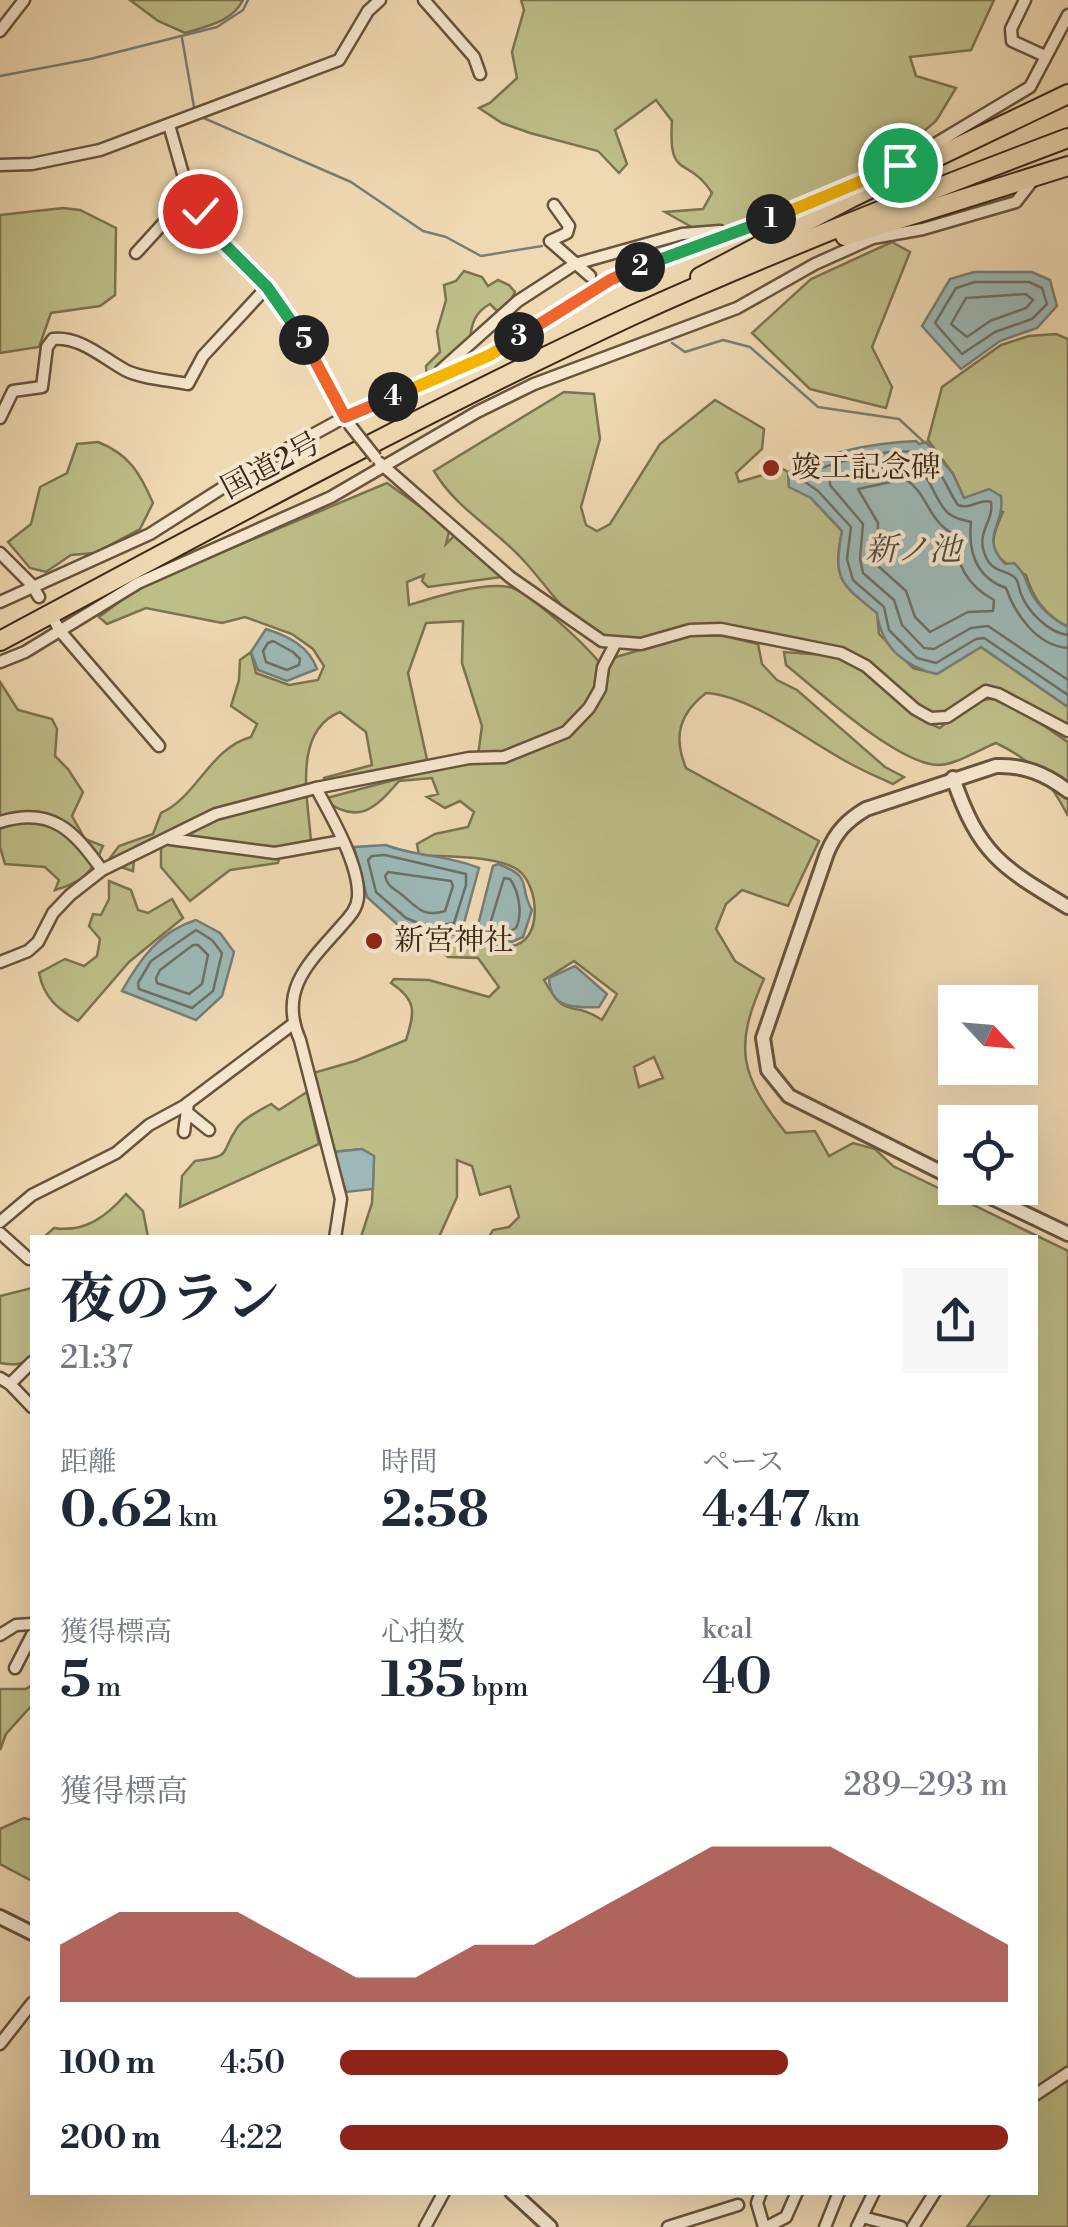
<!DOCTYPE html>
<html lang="ja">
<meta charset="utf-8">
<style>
:root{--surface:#fff;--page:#f6f6f7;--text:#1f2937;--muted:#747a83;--accent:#8f2418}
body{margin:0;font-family:"Libre Bodoni","Noto Serif JP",serif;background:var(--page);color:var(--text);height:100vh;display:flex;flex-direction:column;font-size:38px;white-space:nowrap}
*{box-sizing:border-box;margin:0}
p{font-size:32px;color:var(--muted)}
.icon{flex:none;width:55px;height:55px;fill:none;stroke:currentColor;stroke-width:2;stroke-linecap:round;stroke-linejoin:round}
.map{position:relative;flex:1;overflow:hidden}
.drawer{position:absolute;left:30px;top:1235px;width:1008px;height:960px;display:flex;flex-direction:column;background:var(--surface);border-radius:0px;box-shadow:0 10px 40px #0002}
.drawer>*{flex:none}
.needle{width:65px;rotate:116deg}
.controls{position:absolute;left:938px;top:985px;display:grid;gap:20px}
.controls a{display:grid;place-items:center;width:100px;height:100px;border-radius:0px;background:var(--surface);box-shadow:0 10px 40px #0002;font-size:50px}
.pin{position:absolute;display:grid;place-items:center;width:85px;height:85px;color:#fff;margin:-42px;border:5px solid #fff;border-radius:50%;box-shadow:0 2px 10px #0007}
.km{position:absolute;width:50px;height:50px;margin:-25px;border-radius:50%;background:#222;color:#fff;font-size:28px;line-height:50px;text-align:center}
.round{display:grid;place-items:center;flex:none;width:105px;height:105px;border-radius:0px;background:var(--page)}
.summary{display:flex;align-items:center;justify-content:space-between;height:170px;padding:0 30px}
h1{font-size:55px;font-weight:700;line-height:75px}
.stats{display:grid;grid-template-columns:repeat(3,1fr);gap:15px;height:170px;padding:10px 30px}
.stats div{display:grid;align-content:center}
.stats b{font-size:50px;font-weight:700}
.stats small{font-size:28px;font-weight:400}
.stats p{font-size:28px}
.chart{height:280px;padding:20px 30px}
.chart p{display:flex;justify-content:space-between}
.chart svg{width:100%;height:180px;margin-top:10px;fill:var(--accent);opacity:.7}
ul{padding:0 30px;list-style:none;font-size:32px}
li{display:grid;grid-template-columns:160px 120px 1fr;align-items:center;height:75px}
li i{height:25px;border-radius:12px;background:var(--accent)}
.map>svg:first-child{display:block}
.green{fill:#bebe89;stroke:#7c7350;stroke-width:2.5;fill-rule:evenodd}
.water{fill:#9db8b6;stroke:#767e76;stroke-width:2.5}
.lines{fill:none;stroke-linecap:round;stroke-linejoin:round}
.shore{stroke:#6c7066;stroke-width:2.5}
.stream{stroke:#767e76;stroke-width:2.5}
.minor-casing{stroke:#68543d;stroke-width:15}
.tertiary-casing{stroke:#68543d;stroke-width:18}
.trunk-casing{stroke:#3b2816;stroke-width:22}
.minor{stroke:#f5e6cd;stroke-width:10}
.tertiary{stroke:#f5e6cd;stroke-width:12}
.trunk{stroke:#efd9b2;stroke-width:18}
.minor-bridge-casing{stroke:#68543d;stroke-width:15;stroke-linecap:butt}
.minor-bridge{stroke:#f5e6cd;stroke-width:10}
.split-1-casing{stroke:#fff;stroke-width:20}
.split-2-casing{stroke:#fff;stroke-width:20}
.split-3-casing{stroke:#fff;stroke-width:20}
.split-4-casing{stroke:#fff;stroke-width:20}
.split-5-casing{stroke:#fff;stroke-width:20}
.split-6-casing{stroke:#fff;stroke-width:20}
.split-1{stroke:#f5b400;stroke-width:12}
.split-2{stroke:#22a559;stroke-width:12}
.split-3{stroke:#f0652b;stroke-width:12}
.split-4{stroke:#f5b400;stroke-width:12}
.split-5{stroke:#f0652b;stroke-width:12}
.split-6{stroke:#22a559;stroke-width:12}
.poi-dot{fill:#8f2418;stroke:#f5e6cd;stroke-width:4}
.labels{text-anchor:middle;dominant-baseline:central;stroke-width:8;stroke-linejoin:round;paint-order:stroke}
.street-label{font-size:30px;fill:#3b2816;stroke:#f5e6cd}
.poi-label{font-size:30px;fill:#3b2816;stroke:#f5e6cd;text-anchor:start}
.water-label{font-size:32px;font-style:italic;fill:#544c3e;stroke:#f5e6cd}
</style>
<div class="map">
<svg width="1068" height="2227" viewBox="0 0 1068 2227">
<rect width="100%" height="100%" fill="#efd9b2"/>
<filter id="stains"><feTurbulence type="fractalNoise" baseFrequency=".002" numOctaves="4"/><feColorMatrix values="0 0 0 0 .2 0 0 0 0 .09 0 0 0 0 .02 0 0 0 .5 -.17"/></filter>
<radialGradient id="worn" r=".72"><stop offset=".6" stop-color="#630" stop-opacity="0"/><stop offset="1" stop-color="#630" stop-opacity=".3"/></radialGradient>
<g class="green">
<path d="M130 0H243C232 22 207 26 185 33L158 21Z"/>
<path d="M521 0H994L971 50 910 57 916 76 956 88 936 121 883 165 748 225 697 230 665 212 703 209 712 193C687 154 668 182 672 121L656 100 615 130 627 164 619 173 598 151 530 133 502 123 479 108 490 103 517 78 512 52 524 10Z"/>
<polygon points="63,208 80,210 116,228 115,295 100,306 51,313 39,347 0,353 0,215"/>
<polygon points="892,242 910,252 872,347 892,387 886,408 810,389 752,333 811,279"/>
<path d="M464 271 482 277 488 286 498 280 509 285 515 292 506 309 497 311 490 304C475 312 471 324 470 341L427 380 426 366 440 352 437 331 446 300 444 285 456 281Z"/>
<path d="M1056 334 1068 339V627C1046 616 1033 599 1026 575 990 556 986 549 1003 512L964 498 953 474 928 440 942 387 1001 345 1029 336Z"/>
<path d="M564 392 594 394 600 439 581 507 586 525 597 531 610 524 660 444 715 400 764 429 762 449 736 473 739 482 783 469 788 472 789 486 811 498 842 531C832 580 841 584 877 613L879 634 913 668 937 674 981 647 1068 707V727L986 687C971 694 950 718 933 715 922 712 880 669 862 659 849 652 737 626 721 626 685 625 635 653 600 636 567 620 549 588 525 562 496 529 456 509 434 471Z"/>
<path d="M98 442C129 454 140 473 153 503L140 529 95 553 71 555 46 572 30 568 8 542 31 524 40 487 67 473 77 444Z"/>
<path d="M387 483 450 528 446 544 454 536 502 577 428 587 422 581 424 575 407 582 409 605C435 597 482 582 509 587 529 591 585 645 599 662L694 634 724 636 758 644 762 664 777 680 797 690 885 767 904 777 893 784C878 777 863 771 849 763 808 741 752 696 706 693 679 714 673 737 686 768L819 841 788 906 742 890 726 904 716 929 735 961 764 979C733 1048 740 1075 786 1133L815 1131 829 1156 853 1143 875 1149 893 1166 1068 1251V2227H967L991 2193 1035 2192V1238L489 1237 493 1230 509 1227 519 1217 510 1186 480 1195 472 1166 457 1160V1197L439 1237H361L372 1203 374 1157 362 1149 333 1152 313 1073 355 1061 406 1040C415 1012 417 1000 391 983L394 979 429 980 489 997 499 987 478 958 448 957 427 937C440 936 454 932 466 935 480 938 496 947 511 946 544 942 539 885 518 870 497 855 445 857 419 855L417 844 435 834 468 827 474 812 460 801 445 808 427 797 438 794 432 778 399 781C375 809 358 826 323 799L435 769 477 763 482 726 462 663 463 621 426 623 408 673 428 764 325 784 324 778 372 765 366 732 340 712C292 731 308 800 311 841L282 846 278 863 230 870 190 901 161 867V847L143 843 135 848 133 871 120 867 110 858 119 846 153 834 161 813C197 797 210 748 251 737L257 724 231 706 239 680 240 660 251 652 256 673 289 685 318 680 324 666 313 649 292 634 245 617 222 623 146 608 107 624 99 617 139 587ZM574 961 617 994 602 1020C569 998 568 1023 544 980ZM654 1057 663 1078 639 1087 634 1067Z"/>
<path d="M784 652C807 654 836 653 855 666 885 684 906 716 940 728 953 717 971 701 989 699 1008 698 1051 731 1068 742V816C1051 782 1031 759 996 743 980 749 954 766 937 765 895 762 821 693 786 665Z"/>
<path d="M0 682 18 710 52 719 57 729 55 756 68 769 83 792 72 816 85 839 103 846C92 873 83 882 55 890L59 880 45 867 5 864 0 847Z"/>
<path d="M109 881 131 890 138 910 148 913 172 899 183 918 129 962 78 1021C58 1009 44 998 39 973L65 959 84 966 97 956 100 939 89 926 93 914 101 915 109 899Z"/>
<path d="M307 1092 319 1144 180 1207 182 1176 195 1161C234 1156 219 1154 237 1128 243 1118 261 1110 271 1104L279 1110Z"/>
<path d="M126 1194 143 1211 148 1237H44L54 1228C85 1233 107 1216 126 1194Z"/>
<path d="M32 1288V1356C25 1366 12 1365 0 1363V1296Z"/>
<polygon points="32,1685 32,1705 6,1734 0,1750 0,1689 26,1689"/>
<polygon points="24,1818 32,1820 32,1881 0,1864 0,1829"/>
</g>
<g class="water">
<polygon points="974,272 1032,272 1050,280 1057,306 1037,328 1000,341 961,369 922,326 950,279"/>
<path d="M916 441 919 444 926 442 953 474 964 498 989 489 1001 496C1005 527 979 536 1005 564L1014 563C1027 576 1024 578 1031 592 1038 607 1054 620 1068 627V707L981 647 937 674C905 667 881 647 877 613 840 583 833 580 842 531L811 498 789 487 788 472C827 452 872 443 916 441Z"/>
<path d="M266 629C288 636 309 646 317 669L287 681 258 670 251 652Z"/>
<path d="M386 845C416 857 449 855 479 868L461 934 427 937 399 926 367 897 354 847Z"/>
<path d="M498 864C535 878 517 884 532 910L523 937 512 942 476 933 493 866Z"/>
<path d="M196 920 220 933 234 952 222 996 196 1020 122 991C140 959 160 931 196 920Z"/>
<path d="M575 966 607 994 599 1007C575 1008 550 1009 549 978Z"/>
<polygon points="362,1149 374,1156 373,1189 346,1192 333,1152"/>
</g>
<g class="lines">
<g class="shore">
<polygon points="975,282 1029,282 1042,288 1047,304 1032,319 995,332 962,354 935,323 956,288"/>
<polygon points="1026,294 1033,300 1026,308 990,321 967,337 951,324 966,298"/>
<path d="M905 479C928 493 926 518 953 534 957 564 966 585 994 600L993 611 968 612 930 632 915 617 906 591 877 565 878 523 858 489Z"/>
<path d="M1068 635C1049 633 1028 612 1021 594 1019 590 1019 583 1016 579 1008 568 989 576 983 548 979 530 994 519 991 502 980 498 971 510 958 505 947 490 940 463 921 454 900 445 824 463 804 476L805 482 818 491 851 527 847 559 853 580 884 607 889 630 917 658 936 663 976 639 984 638 1068 695"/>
<polygon points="273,641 293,652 300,659 299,665 287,670 266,662 263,651 268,643"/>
<path d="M1068 648C1037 646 1015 614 1006 588 975 577 968 551 971 522 964 520 955 519 948 513 931 497 933 471 906 464L830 479V485L863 524 860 559 863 573 894 600 902 625 924 648 934 649 971 628 988 626 1068 680"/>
<polygon points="385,855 466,874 466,885 454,923 428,927 406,918 376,892 368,860 372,856"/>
<path d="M388 872 451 881 453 886 445 911C423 918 417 907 401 894 392 887 388 887 385 876Z"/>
<path d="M504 878 510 879C519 892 523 914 516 928L510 931 493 928 490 924Z"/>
<polygon points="196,930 212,940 222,953 213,991 192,1008 139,989 138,983 151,961"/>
<polygon points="193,945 198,945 208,955 202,984 189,994 157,983 156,978 160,970"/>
</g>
<g class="stream">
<polyline points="182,38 194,107"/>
<polyline points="0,76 90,59 217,27 243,10 248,0"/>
<polyline points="199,116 351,182 423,231 446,237 481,256 542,246"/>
<polyline points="672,343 685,352 723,340 750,347 818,407 899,419 925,443"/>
</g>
<defs>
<g id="minor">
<polyline points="424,0 474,57 480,74"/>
<polyline points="1025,0 1011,29 1012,41 1045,56"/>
<polyline points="0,31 24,0"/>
<polyline points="169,125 189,195 216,237 267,287 303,339 349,423"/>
<polyline points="0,165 32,164 100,150 339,60 368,11 380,0"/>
<polyline points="554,205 569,226 567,233 550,241 590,276"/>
<polyline points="136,253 189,195"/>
<polyline points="440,378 441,370 518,301 575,264 682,234 720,231"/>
<path d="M0 418 13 391 42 387 47 347 53 339C80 336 103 358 125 370 142 379 169 380 188 384L203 356 267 287"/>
<polyline points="380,463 510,577 602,641 641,644 690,630 721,629 841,653 866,666 915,709 931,718 947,717 986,691 998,694 1068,731"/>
<polyline points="0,553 32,585 39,597"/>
<polyline points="0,602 150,534 263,462 345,417 490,355 611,280 900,165 1030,87 1068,15"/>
<polyline points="54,620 60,631 159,746"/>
<polyline points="0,662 25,652 138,583 331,497 477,412 534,384 737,308 815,264 873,238 923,229 1016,202 1033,180"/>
<path d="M316 788C331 816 360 865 358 897 357 909 350 916 343 924 312 960 277 988 300 1040L341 1199 335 1238"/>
<path d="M0 822C52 806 74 831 102 870"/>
<polyline points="170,839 275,853 342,841"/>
<polyline points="0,962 28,951 38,942 53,913 70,895 102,870 216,814 316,788 469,758 504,757 566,732 589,708 600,689 603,667 615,644"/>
<polyline points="188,1113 209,1130"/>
<polyline points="184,1132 188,1103"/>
<polyline points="0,1222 32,1195 116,1153 149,1125 184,1106 293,1024"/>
<polyline points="0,1233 29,1259"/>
<polyline points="0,1378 10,1384 32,1407"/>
<polyline points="10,1384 32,1362"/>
<polyline points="0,1635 16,1625 32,1624"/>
<polyline points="15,1668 32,1635"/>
<polyline points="0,2044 32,2003"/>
<polyline points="1035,2095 1068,2073"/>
<polyline points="761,2192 757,2203 764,2227"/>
<polyline points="862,2217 901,2227"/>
<polyline points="425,2227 444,2192"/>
<polyline points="668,2227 738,2205"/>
<polyline points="767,2227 786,2217 797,2192"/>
<polyline points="825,2227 839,2192"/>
<polyline points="857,2227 874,2192"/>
<polyline points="913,2227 935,2192"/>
</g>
<g id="tertiary">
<path d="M953 778C979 854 1001 867 1068 907"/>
<path d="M955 1179 789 1096 768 1070 763 1038 827 853C836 832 846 821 866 809L996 766C1024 765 1046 774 1068 791"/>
<polyline points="972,1188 1068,1234"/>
<polyline points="0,1917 32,1933"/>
<polyline points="512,2192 550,2227"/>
</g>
<g id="trunk">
<polyline points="845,236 1068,166"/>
<polyline points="700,277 851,198 1068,94"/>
<path d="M0 641C209 529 418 415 633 315 776 250 922 193 1068 138"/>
</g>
</defs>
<use href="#minor" class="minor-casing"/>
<use href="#tertiary" class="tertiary-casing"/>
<use href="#trunk" class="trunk-casing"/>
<use href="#minor" class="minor"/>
<use href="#tertiary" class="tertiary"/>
<use href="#trunk" class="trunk"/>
<defs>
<polyline id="minor-bridge" points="349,424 376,458"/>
</defs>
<use href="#minor-bridge" class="minor-bridge-casing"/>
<use href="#minor-bridge" class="minor-bridge"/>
</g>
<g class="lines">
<defs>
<polyline id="split-1" points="771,219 900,165"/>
<polyline id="split-2" points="640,267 771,219"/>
<polyline id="split-3" points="519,337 610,280 640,267"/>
<polyline id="split-4" points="393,397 490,355 519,337"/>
<polyline id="split-5" points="304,340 345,417 393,397"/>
<polyline id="split-6" points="200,211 216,236 267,287 304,340"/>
</defs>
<use href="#split-1" class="split-1-casing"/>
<use href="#split-2" class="split-2-casing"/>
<use href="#split-3" class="split-3-casing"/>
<use href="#split-4" class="split-4-casing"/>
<use href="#split-5" class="split-5-casing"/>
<use href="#split-6" class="split-6-casing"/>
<use href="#split-1" class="split-1"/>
<use href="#split-2" class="split-2"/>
<use href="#split-3" class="split-3"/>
<use href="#split-4" class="split-4"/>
<use href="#split-5" class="split-5"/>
<use href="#split-6" class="split-6"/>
</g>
<g class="poi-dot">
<circle cx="771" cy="468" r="10"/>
<circle cx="374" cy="941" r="10"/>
</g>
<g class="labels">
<g class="street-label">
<text transform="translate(271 466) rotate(-28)">国道2号</text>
</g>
<g class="poi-label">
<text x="791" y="468">竣工記念碑</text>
<text x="394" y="941">新宮神社</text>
</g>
<g class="water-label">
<text x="913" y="550">新ノ池</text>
</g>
</g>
<rect width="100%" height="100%" filter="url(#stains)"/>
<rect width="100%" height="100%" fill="url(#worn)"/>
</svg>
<div class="controls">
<a><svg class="needle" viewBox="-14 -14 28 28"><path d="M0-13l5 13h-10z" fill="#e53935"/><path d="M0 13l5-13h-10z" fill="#747a83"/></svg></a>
<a><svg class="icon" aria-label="locate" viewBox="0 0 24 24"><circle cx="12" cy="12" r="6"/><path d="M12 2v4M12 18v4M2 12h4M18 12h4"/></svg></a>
</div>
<div class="pin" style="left:900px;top:165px;background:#1e9e55"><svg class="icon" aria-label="arrive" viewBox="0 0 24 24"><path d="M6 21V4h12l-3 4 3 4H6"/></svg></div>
<div class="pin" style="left:200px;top:211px;background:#d93025"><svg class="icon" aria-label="check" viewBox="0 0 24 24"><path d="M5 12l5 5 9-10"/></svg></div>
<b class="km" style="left:771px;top:219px">1</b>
<b class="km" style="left:640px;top:267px">2</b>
<b class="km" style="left:519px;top:337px">3</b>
<b class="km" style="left:393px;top:397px">4</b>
<b class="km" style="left:304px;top:340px">5</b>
<section class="drawer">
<div class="summary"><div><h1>夜のラン</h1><p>21:37</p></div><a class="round"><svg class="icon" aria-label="share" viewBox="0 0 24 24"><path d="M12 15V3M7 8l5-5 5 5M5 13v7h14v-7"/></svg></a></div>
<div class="stats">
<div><p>距離</p><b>0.62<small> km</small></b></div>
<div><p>時間</p><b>2:58</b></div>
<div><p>ペース</p><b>4:47<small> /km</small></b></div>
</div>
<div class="stats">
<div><p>獲得標高</p><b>5<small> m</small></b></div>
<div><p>心拍数</p><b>135<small> bpm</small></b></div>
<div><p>kcal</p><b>40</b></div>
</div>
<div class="chart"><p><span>獲得標高</span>289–293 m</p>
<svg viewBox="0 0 160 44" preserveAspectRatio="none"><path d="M0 44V30L10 22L20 22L30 22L40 30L50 38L60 38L70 30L80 30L90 22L100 14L110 6L120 6L130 6L140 14L150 22L160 30V44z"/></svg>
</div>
<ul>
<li><b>100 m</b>4:50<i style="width:67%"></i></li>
<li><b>200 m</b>4:22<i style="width:100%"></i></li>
</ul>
</section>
</div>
